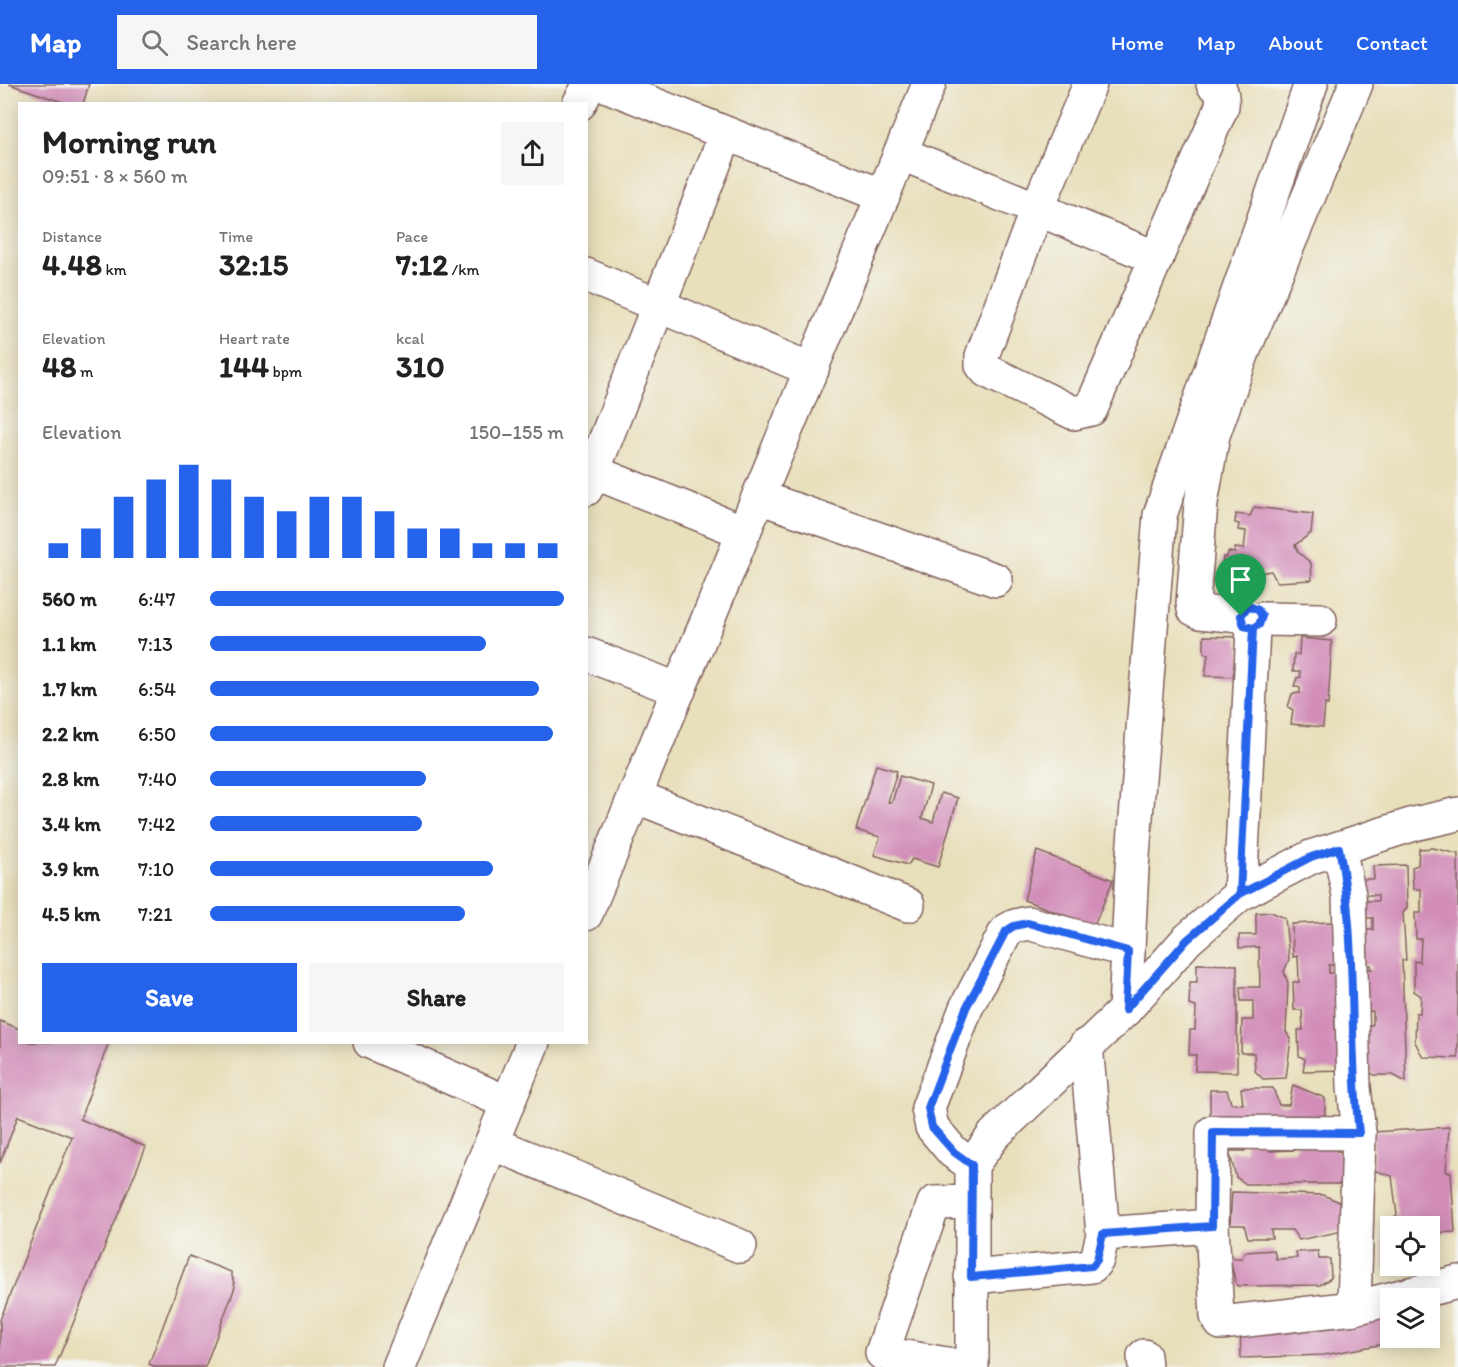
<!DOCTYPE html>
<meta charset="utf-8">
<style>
:root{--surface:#fff;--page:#f6f6f6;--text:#222;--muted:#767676;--accent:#2563eb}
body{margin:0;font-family:Itim,sans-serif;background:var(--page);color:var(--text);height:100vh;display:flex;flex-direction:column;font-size:22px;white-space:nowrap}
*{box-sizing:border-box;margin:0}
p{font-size:20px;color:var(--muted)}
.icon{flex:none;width:33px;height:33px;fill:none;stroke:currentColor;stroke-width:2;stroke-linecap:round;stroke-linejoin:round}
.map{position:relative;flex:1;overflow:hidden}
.drawer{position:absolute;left:18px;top:18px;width:570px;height:942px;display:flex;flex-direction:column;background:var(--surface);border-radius:0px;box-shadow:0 3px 15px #0003}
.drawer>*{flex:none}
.tools{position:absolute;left:1380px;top:1132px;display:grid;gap:12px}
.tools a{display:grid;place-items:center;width:60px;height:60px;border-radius:0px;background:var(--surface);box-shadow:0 3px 15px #0003;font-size:30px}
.pin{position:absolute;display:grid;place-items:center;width:51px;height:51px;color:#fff;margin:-62px -26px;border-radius:50% 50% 50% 0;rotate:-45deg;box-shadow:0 0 6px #0007}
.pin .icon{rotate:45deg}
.round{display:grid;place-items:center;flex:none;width:63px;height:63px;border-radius:0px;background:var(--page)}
.headline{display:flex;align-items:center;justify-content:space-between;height:102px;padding:0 24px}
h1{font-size:33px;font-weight:800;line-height:45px}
.figures{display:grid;grid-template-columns:repeat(3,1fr);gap:9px;height:102px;padding:6px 24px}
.figures div{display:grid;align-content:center}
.figures b{font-size:30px;font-weight:800}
.figures small{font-size:16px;font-weight:400}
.figures p{font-size:16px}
.chart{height:168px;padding:12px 24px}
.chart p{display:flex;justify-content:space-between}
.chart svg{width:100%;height:108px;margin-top:6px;stroke:var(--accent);stroke-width:6}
.button{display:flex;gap:12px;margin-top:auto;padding:12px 24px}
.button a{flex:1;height:69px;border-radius:0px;background:var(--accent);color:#fff;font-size:24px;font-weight:800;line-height:69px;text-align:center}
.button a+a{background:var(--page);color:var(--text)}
ul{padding:0 24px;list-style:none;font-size:20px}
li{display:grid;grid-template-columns:96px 72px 1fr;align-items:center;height:45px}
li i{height:15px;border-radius:8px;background:var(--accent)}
header{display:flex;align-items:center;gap:36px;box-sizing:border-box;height:84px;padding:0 30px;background:var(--accent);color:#fff}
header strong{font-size:28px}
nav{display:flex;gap:33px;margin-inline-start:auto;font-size:21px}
.search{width:420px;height:54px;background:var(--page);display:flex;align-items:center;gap:15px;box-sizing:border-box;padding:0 21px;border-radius:0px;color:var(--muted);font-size:22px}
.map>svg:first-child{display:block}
.building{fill:#d28eb9}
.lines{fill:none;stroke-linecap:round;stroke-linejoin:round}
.minor-casing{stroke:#81625d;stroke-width:36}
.minor{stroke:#fff;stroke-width:33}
.route-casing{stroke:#fff;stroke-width:12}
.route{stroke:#2563eb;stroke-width:8}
</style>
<header>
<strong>Map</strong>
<div class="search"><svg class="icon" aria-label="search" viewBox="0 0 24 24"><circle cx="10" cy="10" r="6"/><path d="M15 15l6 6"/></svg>Search here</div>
<nav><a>Home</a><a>Map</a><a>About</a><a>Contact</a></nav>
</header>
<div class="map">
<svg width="1458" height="1283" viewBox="0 0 1458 1283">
<rect width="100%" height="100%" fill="#f6f6f2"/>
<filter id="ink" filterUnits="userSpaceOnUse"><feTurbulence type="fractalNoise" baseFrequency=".0167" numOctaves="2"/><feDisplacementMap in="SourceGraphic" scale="12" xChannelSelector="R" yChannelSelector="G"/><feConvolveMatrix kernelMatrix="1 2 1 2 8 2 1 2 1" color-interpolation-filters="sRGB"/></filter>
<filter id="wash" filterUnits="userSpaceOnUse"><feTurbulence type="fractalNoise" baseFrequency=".008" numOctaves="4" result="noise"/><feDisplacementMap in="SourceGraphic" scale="24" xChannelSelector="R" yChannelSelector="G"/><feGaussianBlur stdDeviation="1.35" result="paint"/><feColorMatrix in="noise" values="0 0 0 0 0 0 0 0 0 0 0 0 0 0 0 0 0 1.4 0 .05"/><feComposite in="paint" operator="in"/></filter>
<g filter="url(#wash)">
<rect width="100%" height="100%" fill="#e8dfbb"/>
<g id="blocks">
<g class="building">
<polygon points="9,0 89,0 83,20 68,20"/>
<polygon points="1254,423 1313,430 1311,449 1295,461 1298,468 1311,479 1312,496 1277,498 1271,487 1259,489 1255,496 1246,495 1222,483 1223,473 1227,473 1228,468 1235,469 1235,464 1244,465 1246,447 1238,446 1239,440 1235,439 1236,430 1250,432"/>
<polygon points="1204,552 1238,553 1245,593 1205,592 1208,570 1204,569"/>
<polygon points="1300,554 1332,557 1328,621 1325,620 1323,643 1291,640 1293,626 1288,623 1292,610 1300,609 1300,604 1294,602 1297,594 1301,593 1300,587 1293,587 1294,570 1299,571"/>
<polygon points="876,681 897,687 888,718 892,718 900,692 931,701 922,734 933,738 941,709 958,714 938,783 912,775 908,781 874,771 880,753 856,746"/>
<polygon points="1433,764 1458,770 1458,974 1423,973 1415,958 1416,929 1420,929 1421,912 1414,907 1414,877 1420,878 1421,855 1416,855 1415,829 1421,829 1421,805 1413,805 1412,783 1418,781 1419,765"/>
<polygon points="1037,767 1113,796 1094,842 1024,816"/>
<polygon points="1406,781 1407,824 1403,829 1406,876 1402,876 1406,998 1393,991 1374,991 1364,983 1363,946 1373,940 1373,927 1361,928 1360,886 1372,885 1371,881 1360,881 1359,846 1373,846 1373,834 1358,834 1358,817 1378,817 1378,811 1357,811 1356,795 1374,795 1373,782"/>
<polygon points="1271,828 1285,834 1289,875 1284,888 1288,899 1286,948 1291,955 1286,994 1263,995 1255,987 1254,969 1241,969 1242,936 1253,936 1253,917 1241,917 1240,903 1260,903 1259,863 1239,864 1239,851 1256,851 1256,829"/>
<polygon points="1331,838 1346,843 1347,880 1329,881 1329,889 1342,889 1343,933 1335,933 1335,945 1344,945 1345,986 1303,987 1305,975 1299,972 1298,946 1303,946 1302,926 1294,926 1293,898 1299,898 1298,872 1293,873 1292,840"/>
<polygon points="1197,880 1237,881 1237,988 1195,987 1196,971 1189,971 1190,946 1195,946 1196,923 1189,921 1190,898 1197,898"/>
<polygon points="0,937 20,945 20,958 109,958 80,1035 146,1063 55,1283 0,1283 0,1236 72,1053 18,1032 0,1079"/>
<polygon points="1293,1001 1325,1014 1325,1043 1210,1036 1210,1006 1227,1006 1231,1019 1243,1020 1241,1004 1273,1004 1279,1021 1289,1021"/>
<polygon points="1449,1043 1446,1088 1451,1088 1455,1148 1430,1149 1430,1143 1390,1143 1390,1182 1404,1184 1385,1185 1382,1141 1397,1131 1392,1092 1373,1086 1373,1048"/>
<polygon points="1270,1057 1270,1067 1295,1066 1296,1060 1318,1059 1347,1071 1344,1100 1246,1100 1236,1093 1229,1067 1245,1067 1245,1058"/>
<polygon points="1232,1108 1323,1111 1342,1119 1348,1146 1299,1156 1292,1146 1271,1146 1272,1154 1248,1154 1244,1141 1230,1141"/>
<polygon points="1274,1166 1276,1175 1297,1174 1296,1168 1318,1167 1319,1175 1330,1175 1331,1194 1320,1201 1237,1202 1229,1174 1242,1174 1245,1168"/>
<polygon points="189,1172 231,1188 235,1203 205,1283 156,1283 149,1280"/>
<polygon points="1390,1223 1390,1254 1411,1255 1324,1271 1241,1274 1240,1246"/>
</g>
</g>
</g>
<g filter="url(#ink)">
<use href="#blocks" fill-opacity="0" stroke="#81625d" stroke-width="1.5"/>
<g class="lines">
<defs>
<g id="minor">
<polyline points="603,0 883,112"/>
<path d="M1090 0 1037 125 982 272V281L987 287 1074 329 1091 325 1222 22C1223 13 1223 4 1213 0"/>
<polyline points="579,20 590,0"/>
<polyline points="900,69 1157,174"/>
<polyline points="586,191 812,286"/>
<polyline points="586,385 744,448"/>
<polyline points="586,405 726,50"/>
<polyline points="759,413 996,496"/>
<polyline points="1241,532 1200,528 1194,525 1193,519 1201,419 1213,351 1243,268 1356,0"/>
<polyline points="1262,535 1320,536"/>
<polyline points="586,570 679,606"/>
<polyline points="635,712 908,821"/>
<polyline points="1339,764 1349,811 1354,1003 1359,1049 1354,1224"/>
<polyline points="1240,810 1253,545"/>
<polyline points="586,830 929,0"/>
<polyline points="1125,926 1132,784 1160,431 1311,0"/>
<polyline points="370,958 508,1019"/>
<polyline points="492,1059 740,1162"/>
<polyline points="972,1081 953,1068 932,1043 928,1024 966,924 1006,847 1015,842 1028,839 1128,867"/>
<polyline points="1212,1142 1213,1048 1359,1049"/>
<polyline points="1103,1150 1212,1142 1217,1232 1221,1239 1354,1224 1458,1198"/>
<polyline points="971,1193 1092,1182 1097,1176 1103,1150 1086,961"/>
<polyline points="1144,1272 1145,1283"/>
<polyline points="399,1283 533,958"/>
<polyline points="964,1283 882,1269 934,1119 972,1118"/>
<polyline points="972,1283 972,1081 994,1051 1125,926 1187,856 1240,810 1311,773 1414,740 1458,730"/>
</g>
</defs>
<use href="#minor" class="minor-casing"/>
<use href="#minor" class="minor"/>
</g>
</g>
<g class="lines" filter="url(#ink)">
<defs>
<path id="route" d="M1241 532 1244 542 1253 544 1240 810 1187 856 1125 926 1128 867 1028 839 1014 842 1006 847 966 924 928 1024 932 1043 954 1068 972 1081 971 1193 1092 1182 1097 1176 1103 1150 1212 1142 1213 1048 1359 1049C1348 955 1358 858 1339 764L1311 773 1240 810 1253 544 1259 541 1262 532 1258 526 1251 523 1245 526 1241 532"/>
</defs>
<use href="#route" class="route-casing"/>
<use href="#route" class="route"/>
</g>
</svg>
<div class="tools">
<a><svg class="icon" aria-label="locate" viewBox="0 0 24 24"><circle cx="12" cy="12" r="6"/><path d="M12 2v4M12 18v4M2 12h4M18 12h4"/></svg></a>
<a><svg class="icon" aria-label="layers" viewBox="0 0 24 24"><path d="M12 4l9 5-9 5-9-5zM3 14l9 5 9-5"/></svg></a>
</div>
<div class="pin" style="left:1241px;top:532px;background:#1e9e55"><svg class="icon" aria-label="arrive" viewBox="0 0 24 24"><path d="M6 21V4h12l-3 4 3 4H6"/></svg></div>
<section class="drawer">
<div class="headline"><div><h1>Morning run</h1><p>09:51 · 8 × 560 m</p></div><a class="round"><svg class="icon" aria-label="share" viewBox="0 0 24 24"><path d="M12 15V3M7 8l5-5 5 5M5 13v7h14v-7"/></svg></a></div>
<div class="figures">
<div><p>Distance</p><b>4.48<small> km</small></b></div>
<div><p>Time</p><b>32:15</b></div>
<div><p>Pace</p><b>7:12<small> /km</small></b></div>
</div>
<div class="figures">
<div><p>Elevation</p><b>48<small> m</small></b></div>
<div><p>Heart rate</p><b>144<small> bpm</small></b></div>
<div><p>kcal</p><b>310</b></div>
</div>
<div class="chart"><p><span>Elevation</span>150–155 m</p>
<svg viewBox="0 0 160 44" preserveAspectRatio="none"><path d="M5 44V38M15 44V32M25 44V19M35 44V12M45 44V6M55 44V12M65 44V19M75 44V25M85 44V19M95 44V19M105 44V25M115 44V32M125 44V32M135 44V38M145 44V38M155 44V38"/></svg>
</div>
<ul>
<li><b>560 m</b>6:47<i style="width:100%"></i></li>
<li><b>1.1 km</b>7:13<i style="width:78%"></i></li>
<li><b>1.7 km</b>6:54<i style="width:93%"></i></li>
<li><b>2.2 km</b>6:50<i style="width:97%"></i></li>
<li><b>2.8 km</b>7:40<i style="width:61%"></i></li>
<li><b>3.4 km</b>7:42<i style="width:60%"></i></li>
<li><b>3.9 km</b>7:10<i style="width:80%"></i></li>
<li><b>4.5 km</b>7:21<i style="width:72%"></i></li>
</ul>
<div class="button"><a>Save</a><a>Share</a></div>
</section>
</div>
